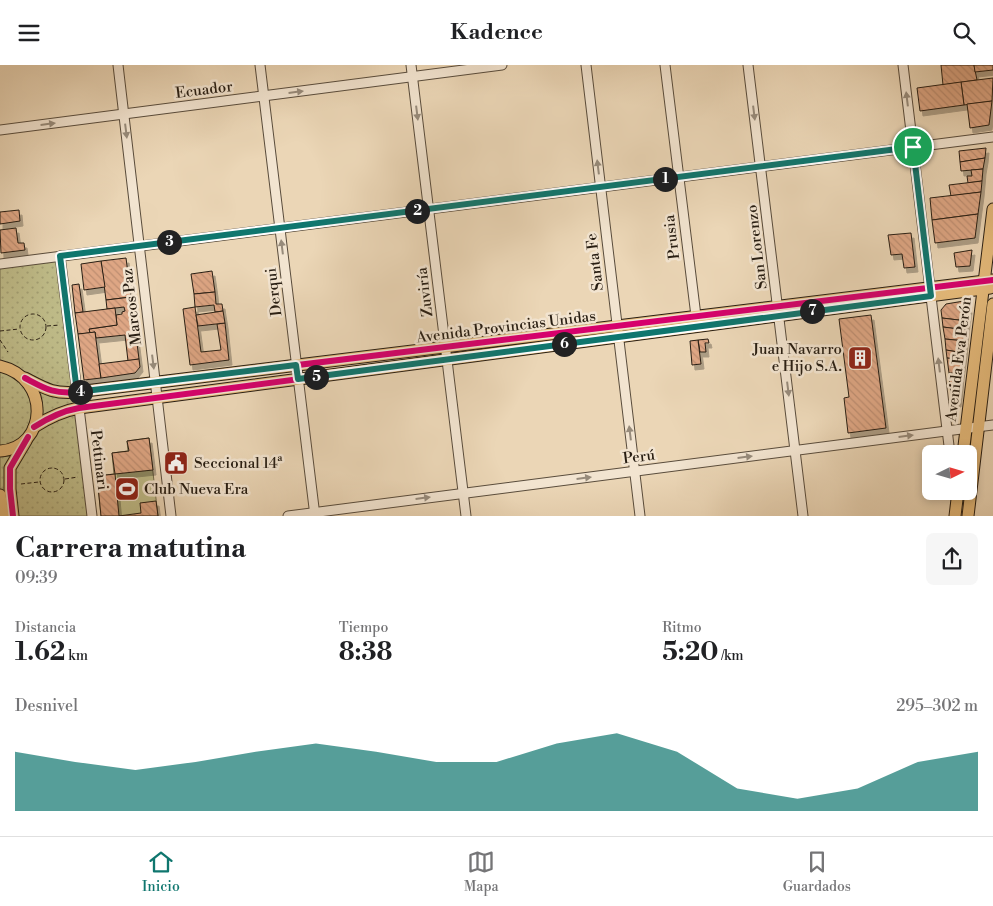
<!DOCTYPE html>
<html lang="es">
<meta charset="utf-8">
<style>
:root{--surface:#fff;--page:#f6f6f6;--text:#202124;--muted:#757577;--line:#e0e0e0;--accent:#0f766e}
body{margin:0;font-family:"Libre Bodoni",serif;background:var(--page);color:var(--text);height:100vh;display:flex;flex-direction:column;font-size:19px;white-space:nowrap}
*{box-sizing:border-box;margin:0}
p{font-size:16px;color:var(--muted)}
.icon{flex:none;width:28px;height:28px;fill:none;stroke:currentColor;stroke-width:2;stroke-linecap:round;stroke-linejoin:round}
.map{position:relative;height:451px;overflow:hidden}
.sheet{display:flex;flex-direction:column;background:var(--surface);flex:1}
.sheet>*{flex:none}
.needle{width:32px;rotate:85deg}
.tools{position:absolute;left:922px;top:380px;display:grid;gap:10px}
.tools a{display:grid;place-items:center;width:55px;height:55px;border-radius:8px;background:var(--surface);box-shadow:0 2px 8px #0003;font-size:25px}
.pin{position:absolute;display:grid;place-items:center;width:42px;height:42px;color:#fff;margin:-21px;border:2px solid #fff;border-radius:50%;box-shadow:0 1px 5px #0007}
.km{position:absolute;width:25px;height:25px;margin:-12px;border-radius:50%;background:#222;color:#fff;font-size:14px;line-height:25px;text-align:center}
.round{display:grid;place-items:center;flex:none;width:52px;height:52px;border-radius:8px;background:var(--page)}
.headline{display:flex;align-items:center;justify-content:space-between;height:85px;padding:0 15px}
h1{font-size:28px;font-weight:700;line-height:38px}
.stats{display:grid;grid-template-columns:repeat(3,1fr);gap:8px;height:85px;padding:5px 15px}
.stats div{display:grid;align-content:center}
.stats b{font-size:25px;font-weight:700}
.stats small{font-size:14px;font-weight:400}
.stats p{font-size:14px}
.chart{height:140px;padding:10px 15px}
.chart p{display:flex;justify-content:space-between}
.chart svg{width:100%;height:90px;margin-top:5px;fill:var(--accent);opacity:.7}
header{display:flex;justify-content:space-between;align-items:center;height:65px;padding:0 15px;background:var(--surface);font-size:22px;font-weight:700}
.menu{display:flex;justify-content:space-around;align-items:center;height:70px;border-top:1px solid var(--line);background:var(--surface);font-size:14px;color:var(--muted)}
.menu a{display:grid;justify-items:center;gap:2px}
.menu .current{color:var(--accent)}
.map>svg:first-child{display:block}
.park{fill:url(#park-dots);stroke:#746d4e}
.pitch{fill:#bfbc89;stroke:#746d4e}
.building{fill:url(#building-back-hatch);stroke:#281e13;filter:url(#shadow)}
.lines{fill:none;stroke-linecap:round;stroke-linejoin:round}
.minor-casing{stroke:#594c3c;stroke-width:11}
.major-casing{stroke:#281e13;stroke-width:13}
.path{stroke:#281e13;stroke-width:1;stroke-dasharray:4 2.5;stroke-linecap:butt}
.minor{stroke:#f2e4d0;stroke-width:9}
.major{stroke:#e6bb7b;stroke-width:11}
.cycleway-casing{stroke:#f2e4d0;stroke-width:9}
.cycleway{stroke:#d6006c;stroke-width:6}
.oneway{fill:#978b7b}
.route-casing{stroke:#fff;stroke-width:10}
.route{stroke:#0f766e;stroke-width:6}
.labels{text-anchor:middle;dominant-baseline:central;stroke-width:5;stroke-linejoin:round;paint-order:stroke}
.street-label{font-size:15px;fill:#281e13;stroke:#f2e4d0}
.poi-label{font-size:15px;fill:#281e13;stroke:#f2e4d0;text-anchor:start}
</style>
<header><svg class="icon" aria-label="menu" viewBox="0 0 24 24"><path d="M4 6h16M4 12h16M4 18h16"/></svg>Kadence<svg class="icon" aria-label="search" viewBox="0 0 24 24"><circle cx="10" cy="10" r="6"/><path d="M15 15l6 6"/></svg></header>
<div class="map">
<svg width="993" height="451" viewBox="0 0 993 451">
<defs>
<pattern id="park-dots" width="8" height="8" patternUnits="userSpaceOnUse" patternTransform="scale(1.25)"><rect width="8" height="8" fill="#bfbc89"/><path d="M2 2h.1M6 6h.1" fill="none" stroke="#a4a175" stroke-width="1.8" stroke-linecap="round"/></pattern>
<pattern id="building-back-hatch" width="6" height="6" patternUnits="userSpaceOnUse" patternTransform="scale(1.25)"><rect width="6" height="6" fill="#dea684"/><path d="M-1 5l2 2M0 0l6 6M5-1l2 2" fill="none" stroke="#be8e71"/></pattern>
<filter id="shadow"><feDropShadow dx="3" dy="5" stdDeviation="0" flood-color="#0004"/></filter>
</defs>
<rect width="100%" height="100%" fill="#ebd6b6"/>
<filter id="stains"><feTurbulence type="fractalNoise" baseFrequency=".004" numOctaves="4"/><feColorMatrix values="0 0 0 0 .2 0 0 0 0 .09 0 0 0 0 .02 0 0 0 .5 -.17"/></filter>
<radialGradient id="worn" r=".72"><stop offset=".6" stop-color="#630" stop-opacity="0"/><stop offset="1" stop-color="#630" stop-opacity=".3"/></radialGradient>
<polygon class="park" points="60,191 92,451 0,451 0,199"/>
<polygon class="pitch" points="149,373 158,451 101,451 97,411 114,409 112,388 128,386 127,376"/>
<g class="building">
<polygon points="941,0 974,0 977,15 943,20"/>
<polygon points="974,0 993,0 993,5 975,7"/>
<polygon points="993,13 992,36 964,40 961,17"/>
<polygon points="961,17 964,40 920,46 917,23"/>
<polygon points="992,36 989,60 970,63 967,39"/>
<polygon points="986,83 985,93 960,97 959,86"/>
<polygon points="985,93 983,104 961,106 960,97"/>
<polygon points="983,104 982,116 968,118 967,111 972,111 971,105"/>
<polygon points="982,116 981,127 951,131 949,120"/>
<polygon points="981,127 978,149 932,155 930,133"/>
<polygon points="19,145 20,156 0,159 0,147"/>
<polygon points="978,149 975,173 935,178 932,155"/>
<polygon points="16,163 18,178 24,178 25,185 1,188 0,165"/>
<polygon points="911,168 915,202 904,203 902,189 891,190 888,170"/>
<polygon points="972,185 970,201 956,202 954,188"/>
<polygon points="126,193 131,232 106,235 101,196"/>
<polygon points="101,196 105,222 84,225 81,199"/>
<polygon points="212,206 215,227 194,229 191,209"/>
<polygon points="79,219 83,247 75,248 72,220"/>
<polygon points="215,227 216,239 222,239 223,246 215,247 214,240 195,242 194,229"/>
<polygon points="131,232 139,294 128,296 125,270 96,273 95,267 90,268 89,264 117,260 116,250 122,249 122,247 125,246 124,242 107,244 106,235"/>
<polygon points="964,236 969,243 967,256 942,253 941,245 946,239"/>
<polygon points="195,242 201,287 221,285 217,259 225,258 229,295 190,300 183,244"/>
<polygon points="115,243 117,260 89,264 90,268 78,269 75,248"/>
<polygon points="223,246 225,258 198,261 196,250"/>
<polygon points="871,250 886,363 848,368 844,333 849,332 839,254"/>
<polygon points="942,253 967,256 966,265 943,262"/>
<polygon points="943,262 966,265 965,276 945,274"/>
<polygon points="95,267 101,313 84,315 78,269"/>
<polygon points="708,274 709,278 705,278 706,287 700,287 698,275"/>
<polygon points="945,274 965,276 964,288 946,285"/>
<polygon points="698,275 701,299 692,300 690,276"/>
<polygon points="946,285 964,288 963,295 947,293"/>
<polygon points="947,293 963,295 961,309 949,308"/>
<polygon points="139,294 140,302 135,308 101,313 99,299"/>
<polygon points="949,308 961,309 960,322 950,321"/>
<polygon points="950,321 960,322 958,337 952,336"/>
<polygon points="149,373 153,405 115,409 112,388 129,386 127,376"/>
<polygon points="115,409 119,451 141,448 140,438 156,436 158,451 101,451 97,411"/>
</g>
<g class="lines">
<defs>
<g id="minor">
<polyline points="118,0 171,451"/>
<polyline points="260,0 315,451"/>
<polyline points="411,0 466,451"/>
<polyline points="586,0 640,451"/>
<polyline points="665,0 696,251"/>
<polyline points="748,0 803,451"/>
<polyline points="903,0 950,389"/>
<polyline points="0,65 502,0"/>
<polyline points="60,191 77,327"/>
<polyline points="0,199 993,72"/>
<polyline points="79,343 92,451"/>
<polyline points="288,451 993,360"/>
</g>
<g id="major">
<path d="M0 301C51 313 48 383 0 386"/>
<path d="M25 313C46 324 53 329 77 327L993 215"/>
<path d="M34 362C48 353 62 346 79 343L990 223"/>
<polyline points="963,389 993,144"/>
<polyline points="0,430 3,451"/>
<polyline points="13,451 10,424 10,403 26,376"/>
<polyline points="955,451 958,426"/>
<polyline points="968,451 993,239"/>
</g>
</defs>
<use href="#minor" class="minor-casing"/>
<use href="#major" class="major-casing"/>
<g class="path">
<circle cx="33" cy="262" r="13"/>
<polyline points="47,261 60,260"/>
<polyline points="0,266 19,264"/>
<polyline points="0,275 8,287"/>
<circle cx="52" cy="415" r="12"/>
<polyline points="65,414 78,412"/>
<polyline points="21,419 39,417"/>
</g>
<use href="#minor" class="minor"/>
<use href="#major" class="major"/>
<defs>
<g id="cycleway">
<path d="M25 313C46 324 53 329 77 327L993 215"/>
<path d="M34 362C48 353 62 346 79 343L885 237"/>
<polyline points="13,451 10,424 10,403 28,372"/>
</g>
</defs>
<use href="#cycleway" class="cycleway-casing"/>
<use href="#cycleway" class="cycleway"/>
</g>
<defs><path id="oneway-solid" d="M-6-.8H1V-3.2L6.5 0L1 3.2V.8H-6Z" transform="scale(1.25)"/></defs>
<g class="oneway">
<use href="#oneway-solid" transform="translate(296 27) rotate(-7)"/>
<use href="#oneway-solid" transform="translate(907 34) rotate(-97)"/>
<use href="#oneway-solid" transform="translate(417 48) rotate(83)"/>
<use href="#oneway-solid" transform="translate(754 48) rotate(83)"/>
<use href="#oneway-solid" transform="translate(48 59) rotate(-7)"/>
<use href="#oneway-solid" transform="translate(126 66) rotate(83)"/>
<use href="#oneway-solid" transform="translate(598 102) rotate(-97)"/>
<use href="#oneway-solid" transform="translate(282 182) rotate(-97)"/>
<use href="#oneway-solid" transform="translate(153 297) rotate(83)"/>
<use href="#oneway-solid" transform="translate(939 300) rotate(-97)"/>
<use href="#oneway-solid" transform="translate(788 324) rotate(83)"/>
<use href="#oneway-solid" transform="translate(630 368) rotate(-97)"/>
<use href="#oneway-solid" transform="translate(906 371) rotate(-7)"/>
<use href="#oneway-solid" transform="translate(745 392) rotate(-7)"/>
<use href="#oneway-solid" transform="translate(584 413) rotate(-7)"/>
<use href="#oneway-solid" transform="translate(423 433) rotate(-7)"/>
</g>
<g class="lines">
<defs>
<polygon id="route" points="913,82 931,231 298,314 296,300 77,327 60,191"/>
</defs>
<use href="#route" class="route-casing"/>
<use href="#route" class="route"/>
</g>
<defs>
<symbol id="building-square" viewBox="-11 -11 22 22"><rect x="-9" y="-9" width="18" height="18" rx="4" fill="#8f2418" stroke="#f2e4d0"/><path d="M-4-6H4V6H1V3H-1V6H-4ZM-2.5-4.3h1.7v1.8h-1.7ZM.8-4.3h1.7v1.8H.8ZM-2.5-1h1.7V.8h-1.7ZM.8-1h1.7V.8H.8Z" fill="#fff"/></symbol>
<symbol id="civic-square" viewBox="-11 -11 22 22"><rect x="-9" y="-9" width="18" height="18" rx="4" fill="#8f2418" stroke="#f2e4d0"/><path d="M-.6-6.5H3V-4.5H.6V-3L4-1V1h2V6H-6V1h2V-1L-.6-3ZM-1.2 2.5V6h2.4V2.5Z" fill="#fff"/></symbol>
<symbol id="stadium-square" viewBox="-11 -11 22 22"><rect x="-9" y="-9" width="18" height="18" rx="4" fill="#8f2418" stroke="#f2e4d0"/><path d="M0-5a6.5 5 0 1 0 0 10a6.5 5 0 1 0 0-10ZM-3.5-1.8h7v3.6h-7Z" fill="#fff"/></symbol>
</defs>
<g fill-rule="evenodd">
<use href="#building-square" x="846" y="279" width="28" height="28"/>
<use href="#civic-square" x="162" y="384" width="28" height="28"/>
<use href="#stadium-square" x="113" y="410" width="28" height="28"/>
</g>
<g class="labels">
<g class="street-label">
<text transform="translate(204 25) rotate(-7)">Ecuador</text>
<text transform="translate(672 172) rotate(-97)">Prusia</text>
<text transform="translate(757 182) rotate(-97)">San Lorenzo</text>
<text transform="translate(595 197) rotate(-97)">Santa Fe</text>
<text transform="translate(274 227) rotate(-97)">Derqui</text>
<text transform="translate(425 227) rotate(-97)">Zuviría</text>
<text transform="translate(132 242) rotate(-97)">Marcos Paz</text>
<text transform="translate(506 262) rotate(-7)">Avenida Provincias Unidas</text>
<text transform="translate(959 294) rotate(-83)">Avenida Eva Perón</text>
<text transform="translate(639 392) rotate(-7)">Perú</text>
<text transform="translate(99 395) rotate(83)">Pettinari</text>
</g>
<g class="poi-label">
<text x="842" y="284" text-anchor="end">Juan Navarro<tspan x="842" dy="17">e Hijo S.A.</tspan></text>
<text x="194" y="398">Seccional 14ª</text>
<text x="144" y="424">Club Nueva Era</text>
</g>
</g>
<rect width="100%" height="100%" filter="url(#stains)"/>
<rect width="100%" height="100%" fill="url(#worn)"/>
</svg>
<div class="tools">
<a><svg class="needle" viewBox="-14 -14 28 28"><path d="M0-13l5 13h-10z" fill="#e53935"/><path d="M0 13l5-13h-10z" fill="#757577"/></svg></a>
</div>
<div class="pin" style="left:913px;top:82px;background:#1e9e55"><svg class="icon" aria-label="arrive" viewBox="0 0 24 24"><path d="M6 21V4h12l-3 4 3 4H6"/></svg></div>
<b class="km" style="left:665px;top:114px">1</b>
<b class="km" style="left:417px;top:146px">2</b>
<b class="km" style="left:169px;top:177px">3</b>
<b class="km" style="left:80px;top:327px">4</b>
<b class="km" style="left:316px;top:312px">5</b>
<b class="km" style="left:564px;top:279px">6</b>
<b class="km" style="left:812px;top:246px">7</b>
</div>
<section class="sheet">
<div class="headline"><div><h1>Carrera matutina</h1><p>09:39</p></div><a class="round"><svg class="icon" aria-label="share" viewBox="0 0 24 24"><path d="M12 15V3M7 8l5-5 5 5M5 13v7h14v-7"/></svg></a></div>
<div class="stats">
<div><p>Distancia</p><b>1.62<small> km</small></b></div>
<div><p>Tiempo</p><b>8:38</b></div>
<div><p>Ritmo</p><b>5:20<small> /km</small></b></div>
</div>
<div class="chart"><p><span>Desnivel</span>295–302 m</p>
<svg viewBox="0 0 160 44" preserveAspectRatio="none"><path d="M0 44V15L10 20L20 24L30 20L40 15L50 11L60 15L70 20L80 20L90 11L100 6L110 15L120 33L130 38L140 33L150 20L160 15V44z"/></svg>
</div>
</section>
<nav class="menu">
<a class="current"><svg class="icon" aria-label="home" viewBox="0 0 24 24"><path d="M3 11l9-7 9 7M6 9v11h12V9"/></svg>Inicio</a>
<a><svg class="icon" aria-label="map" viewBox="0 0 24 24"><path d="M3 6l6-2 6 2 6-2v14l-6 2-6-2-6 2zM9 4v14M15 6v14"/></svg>Mapa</a>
<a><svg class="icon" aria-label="saved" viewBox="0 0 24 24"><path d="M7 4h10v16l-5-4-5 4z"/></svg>Guardados</a>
</nav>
